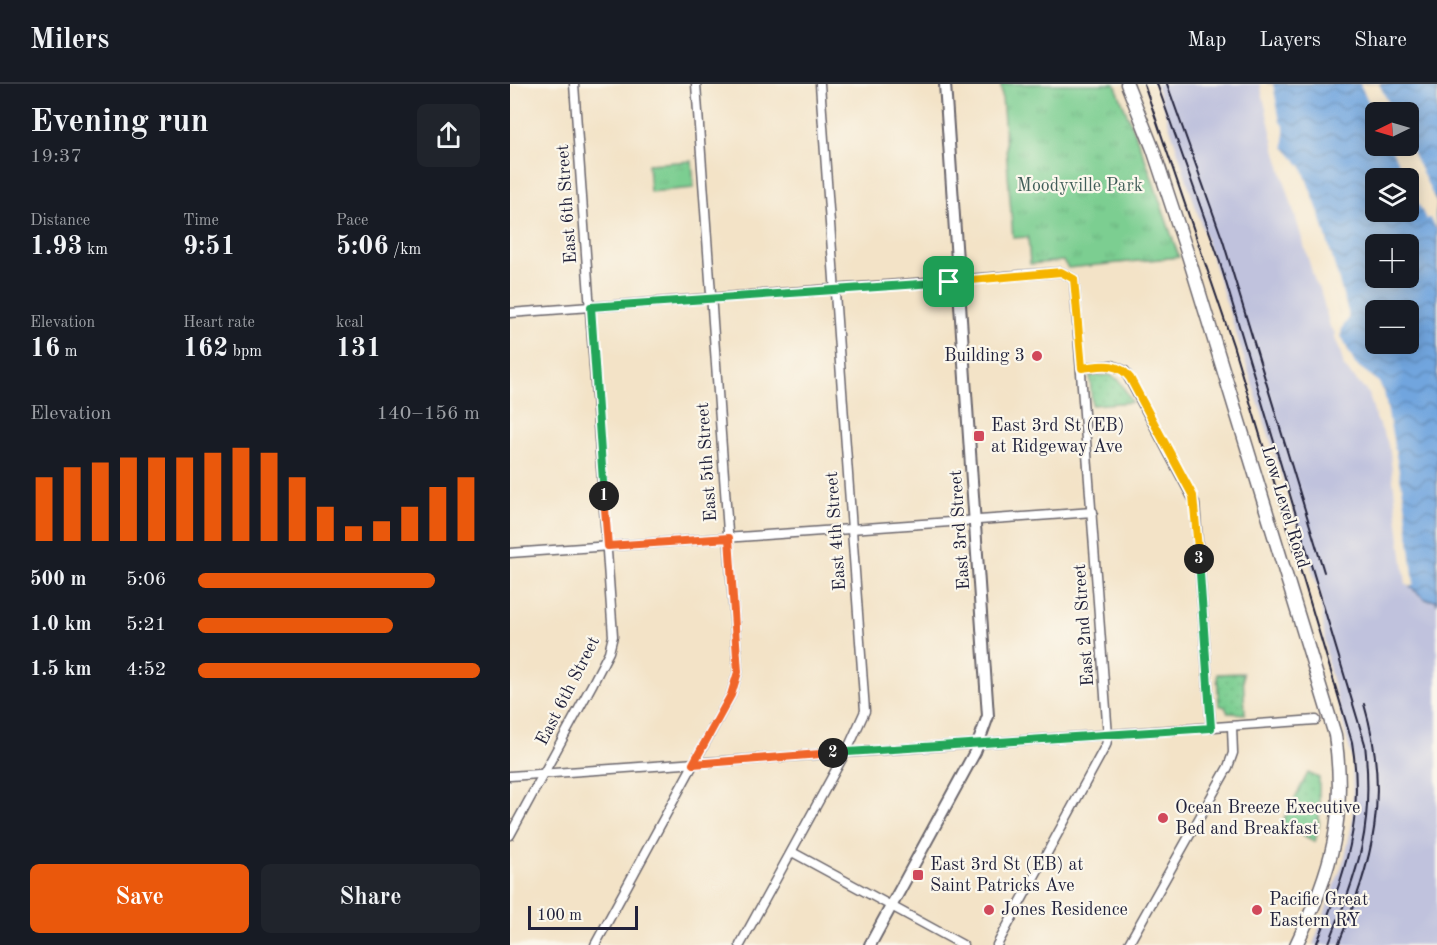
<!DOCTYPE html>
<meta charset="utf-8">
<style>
:root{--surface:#171b24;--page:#20242c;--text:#f1f3f6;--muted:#9ea1a6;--line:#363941;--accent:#ea580c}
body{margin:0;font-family:"Old Standard TT",serif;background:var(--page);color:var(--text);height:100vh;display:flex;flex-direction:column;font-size:22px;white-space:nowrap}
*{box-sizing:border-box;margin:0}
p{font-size:20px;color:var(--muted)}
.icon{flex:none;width:33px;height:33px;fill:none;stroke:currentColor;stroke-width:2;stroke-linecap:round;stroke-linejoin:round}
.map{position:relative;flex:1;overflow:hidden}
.panel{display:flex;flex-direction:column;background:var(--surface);width:510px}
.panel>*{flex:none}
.needle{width:39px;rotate:265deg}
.buttons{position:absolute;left:855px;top:18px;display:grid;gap:12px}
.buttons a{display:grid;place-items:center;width:54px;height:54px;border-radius:9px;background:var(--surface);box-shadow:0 3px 15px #0003;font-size:30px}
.scale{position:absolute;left:18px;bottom:15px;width:110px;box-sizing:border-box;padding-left:6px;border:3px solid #22223b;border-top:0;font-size:16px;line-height:21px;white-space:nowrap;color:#22223b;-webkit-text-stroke:4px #fbf7ec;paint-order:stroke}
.pin{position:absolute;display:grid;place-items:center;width:51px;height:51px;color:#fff;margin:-26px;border-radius:12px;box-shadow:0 3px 9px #0006}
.km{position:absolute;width:30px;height:30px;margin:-15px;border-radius:50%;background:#222;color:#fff;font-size:16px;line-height:30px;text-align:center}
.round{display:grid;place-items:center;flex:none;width:63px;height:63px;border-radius:9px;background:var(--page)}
.headline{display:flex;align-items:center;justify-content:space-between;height:102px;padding:0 30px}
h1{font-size:33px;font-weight:700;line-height:45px}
.figures{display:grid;grid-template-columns:repeat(3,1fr);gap:9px;height:102px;padding:6px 30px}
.figures div{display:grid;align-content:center}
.figures b{font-size:26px;font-weight:700}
.figures small{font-size:16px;font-weight:400}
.figures p{font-size:16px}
.chart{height:168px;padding:12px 30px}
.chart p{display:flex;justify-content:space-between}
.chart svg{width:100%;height:108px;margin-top:6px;stroke:var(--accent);stroke-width:6}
.primary-button{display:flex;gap:12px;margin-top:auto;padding:12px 30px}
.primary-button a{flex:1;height:69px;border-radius:9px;background:var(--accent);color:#fff;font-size:24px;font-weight:700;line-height:69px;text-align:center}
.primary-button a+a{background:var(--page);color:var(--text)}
ul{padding:0 30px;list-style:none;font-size:20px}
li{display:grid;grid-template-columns:96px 72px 1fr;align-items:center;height:45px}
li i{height:15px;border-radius:8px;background:var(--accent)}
header{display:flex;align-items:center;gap:36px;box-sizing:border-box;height:84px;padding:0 30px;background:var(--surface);border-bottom:2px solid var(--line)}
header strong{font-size:28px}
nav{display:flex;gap:33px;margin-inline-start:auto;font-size:21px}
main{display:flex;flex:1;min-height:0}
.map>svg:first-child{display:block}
.industrial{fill:#c0c2dd}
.park{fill:url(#park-tufts);stroke:#4e7866;stroke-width:1.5}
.garden{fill:url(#garden-dots);stroke:#4e7866;stroke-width:1.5}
.water{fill:url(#water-waves);stroke:#4a648c;stroke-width:1.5;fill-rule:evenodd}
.pier{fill:#f3e3c7}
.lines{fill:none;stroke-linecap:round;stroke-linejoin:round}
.minor-casing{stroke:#6b666c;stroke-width:11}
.tertiary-casing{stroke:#6b666c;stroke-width:14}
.secondary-casing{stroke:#6b666c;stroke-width:15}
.minor{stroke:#fff;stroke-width:8}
.tertiary{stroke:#fff;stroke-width:10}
.secondary{stroke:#fff;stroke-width:12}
.rail{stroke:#22223b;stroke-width:2}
.split-1-casing{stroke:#fff;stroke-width:12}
.split-2-casing{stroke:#fff;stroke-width:12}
.split-3-casing{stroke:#fff;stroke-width:12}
.split-4-casing{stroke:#fff;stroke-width:12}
.split-1{stroke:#22a559;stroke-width:8}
.split-2{stroke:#f0652b;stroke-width:8}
.split-3{stroke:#22a559;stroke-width:8}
.split-4{stroke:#f5b400;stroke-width:8}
.poi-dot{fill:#d1495b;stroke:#fbf7ec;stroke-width:2}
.labels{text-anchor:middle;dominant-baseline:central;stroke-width:4.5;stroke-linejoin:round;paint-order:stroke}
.park-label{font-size:18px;fill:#415e59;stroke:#fbf7ec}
.street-label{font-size:18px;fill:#22223b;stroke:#fbf7ec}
.poi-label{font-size:18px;fill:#22223b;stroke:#fbf7ec;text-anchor:start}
</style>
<header>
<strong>Milers</strong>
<nav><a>Map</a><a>Layers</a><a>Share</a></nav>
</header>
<main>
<section class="panel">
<div class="headline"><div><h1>Evening run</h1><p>19:37</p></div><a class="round"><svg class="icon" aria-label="share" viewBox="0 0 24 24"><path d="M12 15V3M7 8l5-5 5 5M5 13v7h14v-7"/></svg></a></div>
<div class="figures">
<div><p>Distance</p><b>1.93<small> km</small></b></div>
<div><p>Time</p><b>9:51</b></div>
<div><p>Pace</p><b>5:06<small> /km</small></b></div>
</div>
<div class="figures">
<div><p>Elevation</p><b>16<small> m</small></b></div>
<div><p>Heart rate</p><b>162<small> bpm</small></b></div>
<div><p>kcal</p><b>131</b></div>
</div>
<div class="chart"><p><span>Elevation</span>140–156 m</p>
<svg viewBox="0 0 160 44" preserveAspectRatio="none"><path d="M5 44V18M15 44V14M25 44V12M35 44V10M45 44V10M55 44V10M65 44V8M75 44V6M85 44V8M95 44V18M105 44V30M115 44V38M125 44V36M135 44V30M145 44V22M155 44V18"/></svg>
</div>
<ul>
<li><b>500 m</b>5:06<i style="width:84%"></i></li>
<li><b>1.0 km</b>5:21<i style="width:69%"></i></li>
<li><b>1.5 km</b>4:52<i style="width:100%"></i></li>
</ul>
<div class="primary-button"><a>Save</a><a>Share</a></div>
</section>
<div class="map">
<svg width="927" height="861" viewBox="0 0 927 861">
<defs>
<pattern id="park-tufts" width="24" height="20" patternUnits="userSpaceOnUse" patternTransform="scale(1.5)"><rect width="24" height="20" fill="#7bce91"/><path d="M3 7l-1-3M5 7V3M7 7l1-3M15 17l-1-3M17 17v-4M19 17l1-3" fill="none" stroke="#6ab17e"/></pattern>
<pattern id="garden-dots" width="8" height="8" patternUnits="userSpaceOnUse" patternTransform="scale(1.5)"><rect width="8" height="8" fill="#7bce91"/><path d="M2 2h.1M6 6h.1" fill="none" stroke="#6ab17e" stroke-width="1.8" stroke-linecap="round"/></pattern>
<pattern id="water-waves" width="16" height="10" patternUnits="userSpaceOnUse" patternTransform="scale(1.5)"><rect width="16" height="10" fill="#71a5de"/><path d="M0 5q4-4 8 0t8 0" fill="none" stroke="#5c86b5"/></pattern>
</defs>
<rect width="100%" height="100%" fill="#fbf7ec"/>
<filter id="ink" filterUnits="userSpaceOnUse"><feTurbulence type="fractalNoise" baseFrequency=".0167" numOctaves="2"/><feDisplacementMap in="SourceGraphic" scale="12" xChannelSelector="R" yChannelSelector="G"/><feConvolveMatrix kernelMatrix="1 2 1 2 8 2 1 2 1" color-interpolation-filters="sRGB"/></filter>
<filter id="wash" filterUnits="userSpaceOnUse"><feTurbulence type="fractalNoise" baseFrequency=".008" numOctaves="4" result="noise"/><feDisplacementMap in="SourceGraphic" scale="24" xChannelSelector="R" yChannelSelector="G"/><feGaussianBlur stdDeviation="1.35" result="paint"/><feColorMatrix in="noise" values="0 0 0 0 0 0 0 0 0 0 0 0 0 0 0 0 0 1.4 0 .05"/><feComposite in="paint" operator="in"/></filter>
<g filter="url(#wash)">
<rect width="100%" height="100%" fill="#f3e3c7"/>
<polygon class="industrial" points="646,0 750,0 766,69 806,201 810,205 820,243 826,250 834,283 859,310 865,332 883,369 927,520 927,861 803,861 835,773 843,736 842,674 817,576 810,510"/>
<g class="park">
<polygon points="491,0 605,0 636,77 669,173 558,184 553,177 520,180 518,153 503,154"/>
<polygon points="182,77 184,104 140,108 138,80"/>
</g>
<g class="garden">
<polygon points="600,291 609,296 622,318 582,321 580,292"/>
<polygon points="733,589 735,630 718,629 715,623 709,621 707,590"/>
<polygon points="798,689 809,694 809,741 805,758 772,739"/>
</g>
<path class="water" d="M758 0H927V520L926 516H917L900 503 888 403 868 308 840 281 826 250 832 235 786 80 774 69ZM866 28H898V62H866ZM866 94H898V128H866ZM866 160H898V194H866ZM866 226H898V260H866Z"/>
<g class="pier">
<polygon points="755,0 763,0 770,38 774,42 774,63 792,83 811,135 838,228 838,235 832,244 831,252 845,280 868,297 874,308 895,419 904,500 900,503 896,500 890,457 880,369 865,309 848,290 837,283 824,252 830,231 783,82 769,66"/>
<polygon points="850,0 869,0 883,28 866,28 865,31"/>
<polygon points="899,61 927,120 925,132 927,146 920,134 916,135 880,62"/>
</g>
</g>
<g filter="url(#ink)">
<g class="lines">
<defs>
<g id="minor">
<polyline points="0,229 551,188 564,195 598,652 596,661 487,861"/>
<polyline points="572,284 602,281 615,287 685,419 701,644"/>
<polyline points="0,469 583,428"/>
<polyline points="0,692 806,636"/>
<polyline points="0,751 83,599 99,568 103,552 64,0"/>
<polyline points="282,768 453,861"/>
<polyline points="85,861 221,611 228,588 186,0"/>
<polyline points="230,861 340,660 355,627 310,0"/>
<polyline points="618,861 718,683 723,669 722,643"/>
</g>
<polyline id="tertiary" points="360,861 465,668 478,632 435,0"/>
<path id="secondary" d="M617 0 643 65 678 171 825 651C837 734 822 786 786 861"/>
</defs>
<use href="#minor" class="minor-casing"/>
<use href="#tertiary" class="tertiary-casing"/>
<use href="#secondary" class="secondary-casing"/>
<use href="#minor" class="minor"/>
<use href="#tertiary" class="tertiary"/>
<use href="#secondary" class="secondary"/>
<g class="rail">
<path d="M634 0 723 261 842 658C855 736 835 790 806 861"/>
<path d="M647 0 708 172 855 660C864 745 849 784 818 861"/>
<polyline points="657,0 713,157 814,488"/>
<path d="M828 861C863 776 881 711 854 620"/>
</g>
</g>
</g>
<g class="lines" filter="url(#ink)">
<defs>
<polyline id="split-1" points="94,412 81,223 439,198"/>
<polyline id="split-2" points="94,412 98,462 219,454 228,588 221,611 183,680 323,669"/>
<polyline id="split-3" points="323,669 701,644 689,475"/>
<path id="split-4" d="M439 198 551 188 564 195 572 284C591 282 607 277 620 294L683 412 689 475"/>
</defs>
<use href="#split-1" class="split-1-casing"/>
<use href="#split-2" class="split-2-casing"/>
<use href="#split-3" class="split-3-casing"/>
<use href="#split-4" class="split-4-casing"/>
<use href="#split-1" class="split-1"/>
<use href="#split-2" class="split-2"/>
<use href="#split-3" class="split-3"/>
<use href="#split-4" class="split-4"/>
</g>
<g class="poi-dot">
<circle cx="527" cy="272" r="6"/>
<rect x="463" y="346" width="12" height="12" rx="3"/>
<circle cx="653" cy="734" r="6"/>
<rect x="402" y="785" width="12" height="12" rx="3"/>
<circle cx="479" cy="826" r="6"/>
<circle cx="747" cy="826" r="6"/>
</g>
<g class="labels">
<g class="park-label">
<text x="570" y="102">Moodyville Park</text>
</g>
<g class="street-label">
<text transform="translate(57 120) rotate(-94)">East 6th Street</text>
<text transform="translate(197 378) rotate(-94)">East 5th Street</text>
<text transform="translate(775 423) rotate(73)">Low Level Road</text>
<text transform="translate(450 446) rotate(-94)">East 3rd Street</text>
<text transform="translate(326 447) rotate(-94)">East 4th Street</text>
<text transform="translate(574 541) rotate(-94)">East 2nd Street</text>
<text transform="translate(58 607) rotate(-63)">East 6th Street</text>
</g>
<g class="poi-label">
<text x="515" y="272" text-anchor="end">Building 3</text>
<text x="481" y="342">East 3rd St (EB)<tspan x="481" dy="21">at Ridgeway Ave</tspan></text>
<text x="665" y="724">Ocean Breeze Executive<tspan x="665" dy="21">Bed and Breakfast</tspan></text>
<text x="420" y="781">East 3rd St (EB) at<tspan x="420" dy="21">Saint Patricks Ave</tspan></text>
<text x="759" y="816">Pacific Great<tspan x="759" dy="21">Eastern RY</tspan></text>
<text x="491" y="826">Jones Residence</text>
</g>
</g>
</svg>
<div class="buttons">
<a><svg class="needle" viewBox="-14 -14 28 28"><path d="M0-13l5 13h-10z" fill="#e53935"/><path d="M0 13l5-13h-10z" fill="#9ea1a6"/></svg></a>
<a><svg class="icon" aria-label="layers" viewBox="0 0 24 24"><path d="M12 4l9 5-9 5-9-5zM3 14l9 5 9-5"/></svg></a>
<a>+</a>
<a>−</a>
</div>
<div class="scale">100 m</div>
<div class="pin" style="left:439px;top:198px;background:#1e9e55"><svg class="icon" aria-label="arrive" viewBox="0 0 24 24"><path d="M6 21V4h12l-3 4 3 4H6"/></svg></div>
<b class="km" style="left:94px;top:412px">1</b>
<b class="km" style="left:323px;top:669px">2</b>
<b class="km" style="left:689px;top:475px">3</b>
</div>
</main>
